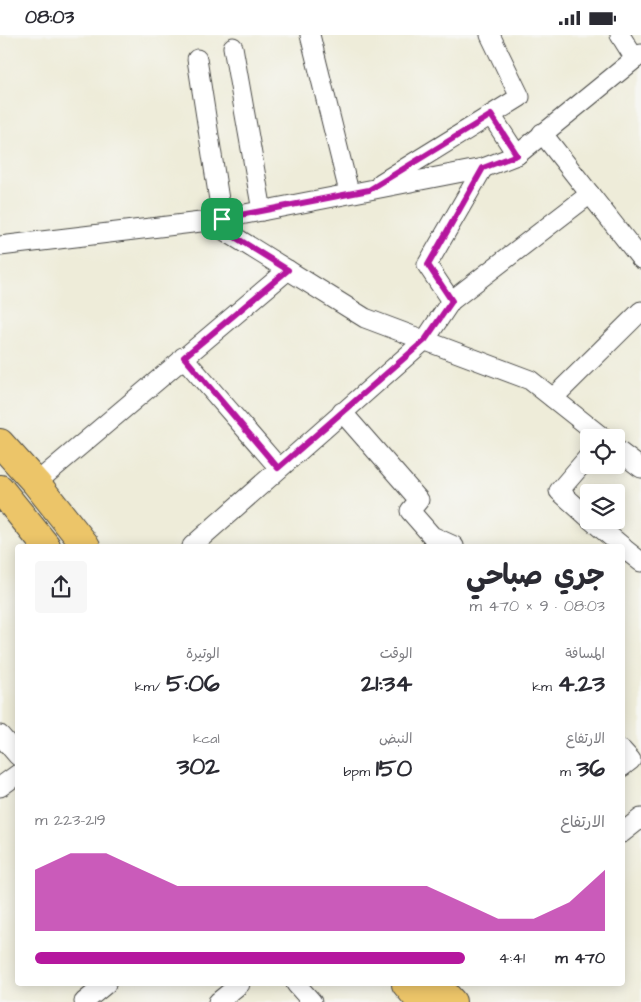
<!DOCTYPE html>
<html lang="ar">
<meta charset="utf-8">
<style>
:root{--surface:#fff;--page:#f7f7f7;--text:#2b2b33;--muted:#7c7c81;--accent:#b5179e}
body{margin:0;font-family:"Architects Daughter","Playpen Sans Arabic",sans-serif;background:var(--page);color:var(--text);direction:rtl;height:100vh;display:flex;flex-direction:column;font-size:19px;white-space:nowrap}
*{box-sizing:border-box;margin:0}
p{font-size:16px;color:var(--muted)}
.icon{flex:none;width:28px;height:28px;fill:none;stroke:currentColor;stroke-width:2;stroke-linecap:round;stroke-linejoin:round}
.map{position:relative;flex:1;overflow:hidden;direction:ltr}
.panel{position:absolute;left:15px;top:509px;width:610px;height:442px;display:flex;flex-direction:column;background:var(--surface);border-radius:5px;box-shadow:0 2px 12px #0003;direction:rtl}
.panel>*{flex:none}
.tools{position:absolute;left:580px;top:394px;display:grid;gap:10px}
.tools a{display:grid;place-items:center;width:45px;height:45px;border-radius:5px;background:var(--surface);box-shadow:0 2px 12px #0003;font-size:25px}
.pin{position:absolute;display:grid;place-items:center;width:42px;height:42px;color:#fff;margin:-21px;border-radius:10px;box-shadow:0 2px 8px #0006}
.round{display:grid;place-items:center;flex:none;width:52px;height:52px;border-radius:5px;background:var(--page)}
.summary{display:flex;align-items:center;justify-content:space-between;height:85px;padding:0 20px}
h1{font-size:28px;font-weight:700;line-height:38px}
.stats{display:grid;grid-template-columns:repeat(3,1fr);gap:8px;height:85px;padding:5px 20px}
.stats div{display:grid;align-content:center}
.stats b{font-size:25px;font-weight:700}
.stats small{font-size:14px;font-weight:400}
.stats p{font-size:14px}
.chart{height:140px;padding:10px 20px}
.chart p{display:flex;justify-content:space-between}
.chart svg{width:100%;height:90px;margin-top:5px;fill:var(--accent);opacity:.7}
ul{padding:0 20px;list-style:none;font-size:16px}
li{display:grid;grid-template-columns:80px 60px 1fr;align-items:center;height:38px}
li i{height:12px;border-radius:6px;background:var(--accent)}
.status{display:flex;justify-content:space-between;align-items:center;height:35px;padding:0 25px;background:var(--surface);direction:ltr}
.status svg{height:14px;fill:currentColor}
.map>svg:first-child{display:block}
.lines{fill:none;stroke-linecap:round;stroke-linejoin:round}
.minor-casing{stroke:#484845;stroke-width:21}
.primary-casing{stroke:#484845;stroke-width:30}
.minor{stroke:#fff;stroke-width:19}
.primary{stroke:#ecc569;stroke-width:28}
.route-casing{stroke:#fff;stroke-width:10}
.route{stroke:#b5179e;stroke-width:6}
</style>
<div class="status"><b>08:03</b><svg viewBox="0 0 49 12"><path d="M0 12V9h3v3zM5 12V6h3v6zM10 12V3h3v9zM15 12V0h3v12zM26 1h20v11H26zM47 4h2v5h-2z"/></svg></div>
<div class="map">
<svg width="641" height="967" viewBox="0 0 641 967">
<rect width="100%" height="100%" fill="#f6f6f2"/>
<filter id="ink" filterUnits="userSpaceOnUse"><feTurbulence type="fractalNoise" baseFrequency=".02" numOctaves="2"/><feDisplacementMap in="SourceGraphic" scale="10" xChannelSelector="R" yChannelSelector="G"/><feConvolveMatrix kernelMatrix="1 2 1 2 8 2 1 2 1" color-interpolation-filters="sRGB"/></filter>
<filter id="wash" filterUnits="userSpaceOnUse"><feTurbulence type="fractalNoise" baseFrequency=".0096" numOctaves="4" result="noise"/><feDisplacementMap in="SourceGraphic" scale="20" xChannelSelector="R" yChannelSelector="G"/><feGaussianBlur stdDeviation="1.12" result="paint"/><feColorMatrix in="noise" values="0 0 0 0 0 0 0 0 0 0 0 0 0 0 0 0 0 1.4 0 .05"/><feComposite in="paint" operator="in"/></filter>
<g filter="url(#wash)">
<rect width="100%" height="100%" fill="#eeecd9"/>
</g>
<g filter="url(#ink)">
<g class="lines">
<defs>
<g id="minor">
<polyline points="310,0 347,149"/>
<polyline points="620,0 635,24"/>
<polyline points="233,12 262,176"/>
<polyline points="197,24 222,184"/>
<polyline points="491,80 517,120"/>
<polyline points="542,98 641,224"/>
<polyline points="381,148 520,62 490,0"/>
<polyline points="209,186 483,133 517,120 641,19"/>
<polyline points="0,211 209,186 365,283 530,345 602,402"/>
<polyline points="451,266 427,230 483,133"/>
<polyline points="183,322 279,433"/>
<polyline points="553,363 641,276"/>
<polyline points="342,377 419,465 410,476 432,501 454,511"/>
<polyline points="616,414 641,433"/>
<polyline points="589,421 559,456 589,483"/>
<polyline points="36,448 288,235"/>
<polyline points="591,485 622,511"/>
<polyline points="192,511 425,305 451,266 590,159"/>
<polyline points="622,512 641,527"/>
<polyline points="0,700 18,721"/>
<polyline points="622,715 631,725 622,732"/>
<polyline points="0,752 18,739"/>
<polyline points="622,798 641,783"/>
<polyline points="296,949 312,967"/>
<polyline points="84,967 106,949"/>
<polyline points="218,967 240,949"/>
</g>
<g id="primary">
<polyline points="0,408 36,448 86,511"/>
<polyline points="0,454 46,511"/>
<polyline points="406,949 421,967"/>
<polyline points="436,949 452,967"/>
</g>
</defs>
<use href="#minor" class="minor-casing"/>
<use href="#primary" class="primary-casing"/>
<use href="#minor" class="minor"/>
<use href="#primary" class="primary"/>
</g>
</g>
<g class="lines" filter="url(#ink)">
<defs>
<polygon id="route" points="491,80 517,120 483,133 428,230 452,266 425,305 278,433 184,322 288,235 209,186 369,155"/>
</defs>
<use href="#route" class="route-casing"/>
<use href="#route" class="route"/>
</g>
</svg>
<div class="tools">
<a><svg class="icon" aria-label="locate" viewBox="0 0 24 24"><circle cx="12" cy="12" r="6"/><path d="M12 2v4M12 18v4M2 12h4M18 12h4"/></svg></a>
<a><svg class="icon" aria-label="layers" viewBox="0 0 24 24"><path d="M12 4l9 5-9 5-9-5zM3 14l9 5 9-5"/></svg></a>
</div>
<div class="pin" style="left:222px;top:184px;background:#1e9e55"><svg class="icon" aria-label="arrive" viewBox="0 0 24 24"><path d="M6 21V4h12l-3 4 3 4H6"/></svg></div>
<section class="panel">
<div class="summary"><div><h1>جري صباحي</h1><p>08:03 · 9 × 470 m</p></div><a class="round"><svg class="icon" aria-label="share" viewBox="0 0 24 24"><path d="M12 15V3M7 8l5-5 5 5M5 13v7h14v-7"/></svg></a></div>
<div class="stats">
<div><p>المسافة</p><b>4.23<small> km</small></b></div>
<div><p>الوقت</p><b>21:34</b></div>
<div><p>الوتيرة</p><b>5:06<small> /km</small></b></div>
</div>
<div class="stats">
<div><p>الارتفاع</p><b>36<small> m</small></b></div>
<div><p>النبض</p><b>150<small> bpm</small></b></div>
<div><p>kcal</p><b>302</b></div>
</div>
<div class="chart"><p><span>الارتفاع</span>219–223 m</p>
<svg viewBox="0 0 160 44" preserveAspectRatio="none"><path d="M0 44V14L10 6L20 6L30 14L40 22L50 22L60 22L70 22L80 22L90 22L100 22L110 22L120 30L130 38L140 38L150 30L160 14V44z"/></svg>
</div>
<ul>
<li><b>470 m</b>4:41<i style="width:100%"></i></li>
</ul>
</section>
</div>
